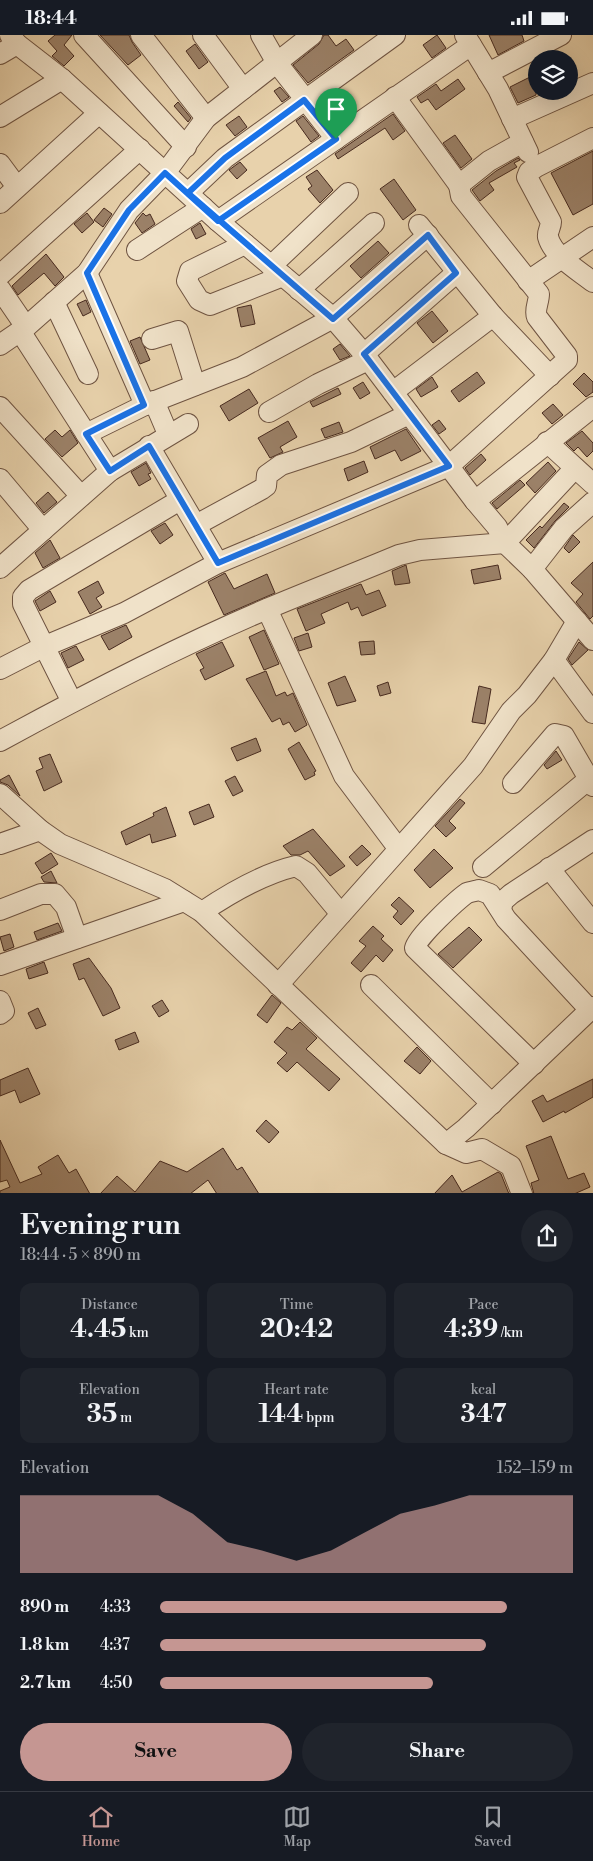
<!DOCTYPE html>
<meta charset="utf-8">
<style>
:root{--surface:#171b24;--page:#20242c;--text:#f1f3f6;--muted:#9ea1a6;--line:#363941;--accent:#c59692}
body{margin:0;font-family:"Libre Bodoni",serif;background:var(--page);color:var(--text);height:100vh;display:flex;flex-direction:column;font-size:19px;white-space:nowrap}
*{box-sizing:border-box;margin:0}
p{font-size:16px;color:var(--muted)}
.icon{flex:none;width:28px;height:28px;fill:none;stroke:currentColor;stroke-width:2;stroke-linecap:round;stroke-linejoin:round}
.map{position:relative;height:1158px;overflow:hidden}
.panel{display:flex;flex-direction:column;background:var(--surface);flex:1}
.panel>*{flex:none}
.tools{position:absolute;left:528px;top:15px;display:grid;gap:10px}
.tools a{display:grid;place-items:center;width:50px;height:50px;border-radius:50%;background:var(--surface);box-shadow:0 5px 20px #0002;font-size:25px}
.pin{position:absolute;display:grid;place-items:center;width:42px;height:42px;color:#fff;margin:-51px -21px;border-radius:50% 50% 50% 0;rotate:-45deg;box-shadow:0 0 5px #0007}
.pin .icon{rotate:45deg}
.round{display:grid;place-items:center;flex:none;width:52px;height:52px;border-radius:26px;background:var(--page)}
.head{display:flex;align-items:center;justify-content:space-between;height:85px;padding:0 20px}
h1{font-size:28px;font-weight:700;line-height:38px}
.metrics{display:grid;grid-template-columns:repeat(3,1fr);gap:8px;height:85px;padding:5px 20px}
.metrics div{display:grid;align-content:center;border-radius:12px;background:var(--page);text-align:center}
.metrics b{font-size:25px;font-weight:700}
.metrics small{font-size:14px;font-weight:400}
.metrics p{font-size:14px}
.chart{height:140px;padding:10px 20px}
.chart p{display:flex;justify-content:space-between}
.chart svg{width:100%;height:90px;margin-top:5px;fill:var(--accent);opacity:.7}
.action{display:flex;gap:10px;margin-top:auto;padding:10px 20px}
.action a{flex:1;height:58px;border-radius:30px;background:var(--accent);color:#111;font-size:20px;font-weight:700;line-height:58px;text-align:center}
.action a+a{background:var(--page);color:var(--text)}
ul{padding:0 20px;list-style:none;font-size:16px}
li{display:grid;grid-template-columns:80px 60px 1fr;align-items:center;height:38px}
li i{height:12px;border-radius:6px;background:var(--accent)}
.status{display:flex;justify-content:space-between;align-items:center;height:35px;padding:0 25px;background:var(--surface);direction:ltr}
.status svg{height:14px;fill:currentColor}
.tab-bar{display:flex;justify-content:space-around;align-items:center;height:70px;border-top:1px solid var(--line);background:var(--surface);font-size:14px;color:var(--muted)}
.tab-bar a{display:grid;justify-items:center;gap:2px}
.tab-bar .current{color:var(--accent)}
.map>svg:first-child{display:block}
.building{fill:#9b8168;stroke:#472a1f}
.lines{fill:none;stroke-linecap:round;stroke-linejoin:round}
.minor-casing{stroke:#6f5442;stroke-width:22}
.minor{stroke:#f0e2c9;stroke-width:20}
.route-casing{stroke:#fff;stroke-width:10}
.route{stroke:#1a73e8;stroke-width:6}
</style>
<div class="status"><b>18:44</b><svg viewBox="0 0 49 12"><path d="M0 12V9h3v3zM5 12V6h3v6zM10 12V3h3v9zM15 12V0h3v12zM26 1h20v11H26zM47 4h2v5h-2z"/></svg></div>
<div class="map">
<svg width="593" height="1159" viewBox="0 0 593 1159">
<rect width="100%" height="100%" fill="#e8d2ac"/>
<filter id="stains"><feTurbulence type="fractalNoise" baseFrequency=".004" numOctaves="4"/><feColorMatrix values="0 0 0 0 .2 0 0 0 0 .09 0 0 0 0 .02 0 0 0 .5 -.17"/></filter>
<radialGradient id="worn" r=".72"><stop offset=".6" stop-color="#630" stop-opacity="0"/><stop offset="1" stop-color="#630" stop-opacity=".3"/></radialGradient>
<g class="building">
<polygon points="55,0 72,0 64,10 74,21 64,31 52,21 57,16 48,6"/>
<polygon points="100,0 129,0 132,7 141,20 128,30"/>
<polygon points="324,0 328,0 336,11 346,4 354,15 308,48 293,30 319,9"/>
<polygon points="437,0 446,13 432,23 423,10"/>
<polygon points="489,0 522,0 524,6 498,20"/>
<polygon points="195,9 208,27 199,34 186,16"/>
<polygon points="536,39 536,60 518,68 510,52"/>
<polygon points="458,44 465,54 436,75 428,64 421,68 417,62 436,49 441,56"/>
<polygon points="280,52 289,62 282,67 274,56"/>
<polygon points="178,67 191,83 188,87 174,71"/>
<polygon points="393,79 405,96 393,105 385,93 338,124 335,119"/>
<polygon points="239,81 247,92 235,101 226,90"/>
<polygon points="303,81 319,101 311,107 296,86"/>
<polygon points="455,100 472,124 461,133 443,108"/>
<polygon points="593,116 593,169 573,180 551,138"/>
<polygon points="518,123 520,125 514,128 517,132 489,148 494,155 480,166 472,155 496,136"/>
<polygon points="240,127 247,135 237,144 229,135"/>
<polygon points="317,135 333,155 320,168 308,154 312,151 306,142"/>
<polygon points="394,144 416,175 403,185 380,154"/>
<polygon points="104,173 112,179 103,192 94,185"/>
<polygon points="87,178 94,187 82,198 74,189"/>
<polygon points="143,178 146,181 150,179 155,189 142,198 135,188"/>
<polygon points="200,188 206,199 196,204 191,194"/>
<polygon points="378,206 389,218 361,243 350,231"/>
<polygon points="46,219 64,242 55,251 44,238 18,260 12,251"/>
<polygon points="86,265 91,277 83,281 77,269"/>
<polygon points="251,270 255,289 241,292 237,273"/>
<polygon points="432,276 448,296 433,308 417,288"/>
<polygon points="140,302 150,325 140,329 130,306"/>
<polygon points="340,309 350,321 340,325 333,314"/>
<polygon points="477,337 485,348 459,367 451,356"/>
<polygon points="584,338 593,347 593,357 586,362 573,349"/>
<polygon points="432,342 438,352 421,362 416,354"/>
<polygon points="363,347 370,358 360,364 353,353"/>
<polygon points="338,353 341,359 313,372 310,367"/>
<polygon points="249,354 258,368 229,386 220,371"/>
<polygon points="553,369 563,380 552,389 542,378"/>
<polygon points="439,385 446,394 439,399 432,390"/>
<polygon points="288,386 297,402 280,412 283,417 270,423 258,403"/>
<polygon points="339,387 343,397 325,403 321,394"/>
<polygon points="406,394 421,416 401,426 395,415 375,424 370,412"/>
<polygon points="55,395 62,402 70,395 78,408 62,422 45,404"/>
<polygon points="582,396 593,408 593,416 587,422 578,412 574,416 566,408"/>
<polygon points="481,419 486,425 470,440 465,433"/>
<polygon points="364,426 368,437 348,446 344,434"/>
<polygon points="548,427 556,436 535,458 526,448"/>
<polygon points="146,428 151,438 148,439 151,444 139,451 131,437"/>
<polygon points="520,445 525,450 497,474 492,468"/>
<polygon points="48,457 57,467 44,478 36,468"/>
<polygon points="564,468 569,472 555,486 534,513 526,505 540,491 542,493"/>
<polygon points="165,488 173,500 160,509 151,496"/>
<polygon points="573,500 580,507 569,518 564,513"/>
<polygon points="50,505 60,523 43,533 35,518"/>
<polygon points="593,527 593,581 590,584 576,567 583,559 571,548"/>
<polygon points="406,530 410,548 395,550 392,536"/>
<polygon points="498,530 501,544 474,549 471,535"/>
<polygon points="225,538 234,554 267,539 275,558 224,580 208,547"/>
<polygon points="98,546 104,558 96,563 102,572 90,579 78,557"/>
<polygon points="361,549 366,560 379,555 386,571 362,581 358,572 351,575 348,567 321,579 325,588 306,596 297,574"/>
<polygon points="50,556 56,567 40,576 35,566"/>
<polygon points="126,590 132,602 109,615 101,601"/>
<polygon points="264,595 279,629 264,635 249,602"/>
<polygon points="308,598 312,612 299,616 294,603"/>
<polygon points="374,606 375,619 361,620 359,607"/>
<polygon points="222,607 234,631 205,645 200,635 204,633 196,619"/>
<polygon points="579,607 588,615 572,630 568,624"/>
<polygon points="76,611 84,625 68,633 61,618"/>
<polygon points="266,636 276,661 285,657 287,661 293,658 307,690 295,697 289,687 283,690 280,683 272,687 246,644"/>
<polygon points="345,641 356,666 337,671 328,648"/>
<polygon points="388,647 391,658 380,661 377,651"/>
<polygon points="479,651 491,654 485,689 472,687"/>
<polygon points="256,703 261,716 237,726 231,713"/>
<polygon points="299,707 316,736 314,737 315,740 305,745 288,714"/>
<polygon points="556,716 562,725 547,734 544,730"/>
<polygon points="50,719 62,747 44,756 36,736 43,733 39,723"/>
<polygon points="9,740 20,761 8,750 0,747 0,745"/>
<polygon points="235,741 243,756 233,761 225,746"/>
<polygon points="460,764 465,768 449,786 456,793 446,802 435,791"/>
<polygon points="209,769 214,782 194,790 189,777"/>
<polygon points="166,772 176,801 152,808 150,799 126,810 121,797 154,781 153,778"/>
<polygon points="313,794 345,831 330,841 308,816 300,820 291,820 283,811"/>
<polygon points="362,810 371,819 357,831 349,822"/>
<polygon points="434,814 453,833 430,853 414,835"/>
<polygon points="51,818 58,829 42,839 35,828"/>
<polygon points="51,836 57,848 44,847 41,842"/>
<polygon points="399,862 414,876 401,890 393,882 398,876 391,870"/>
<polygon points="58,888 62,896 37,905 34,897"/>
<polygon points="373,891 384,901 381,904 393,915 383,927 376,920 361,937 351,928 366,911 359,906"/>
<polygon points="469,892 482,905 453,933 438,919"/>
<polygon points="10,899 14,912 4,916 0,902"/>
<polygon points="89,923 111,953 120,973 103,981 84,943 79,945 73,929"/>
<polygon points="44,927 48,938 29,944 26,934"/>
<polygon points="272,960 281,968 267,988 257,980"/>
<polygon points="162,965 169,976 159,982 152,971"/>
<polygon points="38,973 46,990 36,994 28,978"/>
<polygon points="300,987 317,1003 306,1014 340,1044 329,1056 297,1027 287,1037 277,1028 287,1018 274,1007 287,992 292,995"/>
<polygon points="135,997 139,1007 119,1015 115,1005"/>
<polygon points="417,1012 431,1026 420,1039 404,1026"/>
<polygon points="28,1033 40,1059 20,1068 15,1055 0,1061 0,1045"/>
<polygon points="593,1044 593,1062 565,1078 564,1076 543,1087 532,1066 543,1060 547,1067"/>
<polygon points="266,1085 279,1097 269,1108 256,1096"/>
<polygon points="551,1101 568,1144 584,1138 590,1152 574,1159 534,1159 531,1148 539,1145 526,1111"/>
<polygon points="0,1105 20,1148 42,1139 38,1132 58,1120 69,1138 76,1134 90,1159 0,1159 0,1156 10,1152 7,1145 0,1147"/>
<polygon points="223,1113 237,1135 242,1132 259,1159 217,1159 208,1145 190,1159 100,1159 117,1141 135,1157 160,1126 187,1137"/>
<polygon points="498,1137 501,1139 509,1159 434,1159 452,1140 462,1157"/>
</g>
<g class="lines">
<defs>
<g id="minor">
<polyline points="10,0 17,9 62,44 218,186 333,283 364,319 475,466 497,492 505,508 532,534 593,605"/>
<polyline points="84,0 186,112"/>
<polyline points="141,0 206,83"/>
<polyline points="203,0 243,54"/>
<polyline points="261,0 277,28 336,104"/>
<polyline points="465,0 498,54 528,117"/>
<polyline points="0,19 17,9"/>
<polyline points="488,38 561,0"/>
<polyline points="395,62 459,150 489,126 523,107"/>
<polyline points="0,82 62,44"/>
<polyline points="512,84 593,48"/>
<path d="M593 103 536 132 529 137 527 142 551 187C551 192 547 197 548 202 553 221 578 235 593 247"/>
<polyline points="0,129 17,152"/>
<polyline points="188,158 225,123 395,0"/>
<polyline points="0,168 99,78"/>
<polyline points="218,186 471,10"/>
<polyline points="419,190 493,281 550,341"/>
<polyline points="245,209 190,236 187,246 199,265 210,270 283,241"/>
<polyline points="137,215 203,172"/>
<polyline points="271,231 348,158"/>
<polyline points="87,238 145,370"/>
<polyline points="0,240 140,114"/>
<polyline points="528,246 593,202"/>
<polyline points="0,254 26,292"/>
<polyline points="299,255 374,188"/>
<polyline points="54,267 88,339"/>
<polyline points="20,296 110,436"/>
<polyline points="152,304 178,296 195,350"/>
<polyline points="0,310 26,292 87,238 129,175 165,138 206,83 312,0"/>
<polyline points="364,319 456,238"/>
<polyline points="393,357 493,281"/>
<polyline points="154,366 168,399"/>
<polyline points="0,372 81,461"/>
<polyline points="269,377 318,349 368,325"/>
<polyline points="86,399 145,370 242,332 333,283 428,200"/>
<polyline points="547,407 593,449"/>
<polyline points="149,411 218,528"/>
<polyline points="0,444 43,495"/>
<polyline points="475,466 593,372"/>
<polyline points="196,490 262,454 266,451 267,440 281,430 351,407 409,379"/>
<polyline points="0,533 110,436 188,389"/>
<polyline points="532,534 564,493 593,467"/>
<polyline points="267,574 344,741 398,813"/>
<polyline points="554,625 593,678"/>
<path d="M0 634 43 612 124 578 218 528 449 431 567 325V321L537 282C534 275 539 267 539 259L461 161 459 150"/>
<polyline points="72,667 23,569 23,562 29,555 180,465"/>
<path d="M0 706C88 658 177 612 269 573 312 555 356 538 399 520L420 515 505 508 575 433"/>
<polyline points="513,748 555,699 564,701 593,751"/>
<polyline points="0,759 40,795 60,809 165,854 202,877 446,1109 466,1118 482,1114 511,1131 522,1159"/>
<polyline points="0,809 40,795"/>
<polyline points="483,832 589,744"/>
<polyline points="549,833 593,888"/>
<polyline points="501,874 503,866 511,859 593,805"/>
<polyline points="0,875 41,859 55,859 66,872 77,903"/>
<path d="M202 877C230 858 262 839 296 831L307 838 341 879"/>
<polyline points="0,930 184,866"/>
<polyline points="278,950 473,731 511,676 527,660 554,625 577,586"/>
<polyline points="371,950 492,1069"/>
<polyline points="0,966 4,976 0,979"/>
<path d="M534 1029 415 913C417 902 457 865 467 858 470 857 475 856 479 855L490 859 506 884 590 975"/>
<polyline points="446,1109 466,1093 593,972"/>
</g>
</defs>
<use href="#minor" class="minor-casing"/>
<use href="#minor" class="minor"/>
</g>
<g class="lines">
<defs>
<polyline id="route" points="336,104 218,186 165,138 129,175 87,238 144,370 86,399 110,436 149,411 218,528 449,431 364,319 456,238 428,200 333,284 188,158 225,123 304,65 336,104"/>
</defs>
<use href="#route" class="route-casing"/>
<use href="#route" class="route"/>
</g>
<rect width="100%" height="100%" filter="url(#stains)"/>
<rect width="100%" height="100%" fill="url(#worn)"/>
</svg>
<div class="tools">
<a><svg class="icon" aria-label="layers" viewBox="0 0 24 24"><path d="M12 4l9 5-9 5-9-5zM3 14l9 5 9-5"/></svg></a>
</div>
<div class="pin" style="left:336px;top:104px;background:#1e9e55"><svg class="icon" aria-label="arrive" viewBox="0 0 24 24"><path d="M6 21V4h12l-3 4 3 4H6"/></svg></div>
</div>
<section class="panel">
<div class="head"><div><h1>Evening run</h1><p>18:44 · 5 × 890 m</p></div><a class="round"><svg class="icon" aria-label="share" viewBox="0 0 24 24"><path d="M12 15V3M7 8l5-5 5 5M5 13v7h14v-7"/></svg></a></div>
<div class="metrics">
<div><p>Distance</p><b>4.45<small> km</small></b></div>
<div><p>Time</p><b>20:42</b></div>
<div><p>Pace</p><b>4:39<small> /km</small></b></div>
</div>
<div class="metrics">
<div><p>Elevation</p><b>35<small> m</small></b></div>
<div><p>Heart rate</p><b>144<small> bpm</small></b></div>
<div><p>kcal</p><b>347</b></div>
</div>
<div class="chart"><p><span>Elevation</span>152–159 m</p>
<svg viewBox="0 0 160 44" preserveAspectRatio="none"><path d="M0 44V6L10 6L20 6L30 6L40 6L50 15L60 29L70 33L80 38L90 33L100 24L110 15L120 11L130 6L140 6L150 6L160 6V44z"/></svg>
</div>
<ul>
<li><b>890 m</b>4:33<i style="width:84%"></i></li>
<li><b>1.8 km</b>4:37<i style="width:79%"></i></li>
<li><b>2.7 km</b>4:50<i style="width:66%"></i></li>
</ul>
<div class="action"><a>Save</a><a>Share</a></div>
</section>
<nav class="tab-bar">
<a class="current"><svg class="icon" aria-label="home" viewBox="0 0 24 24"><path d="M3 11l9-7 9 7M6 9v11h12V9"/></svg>Home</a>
<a><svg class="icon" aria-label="map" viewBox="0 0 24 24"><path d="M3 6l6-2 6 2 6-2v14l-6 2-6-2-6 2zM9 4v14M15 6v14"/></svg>Map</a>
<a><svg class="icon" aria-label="saved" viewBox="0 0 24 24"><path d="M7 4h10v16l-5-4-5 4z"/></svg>Saved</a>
</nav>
